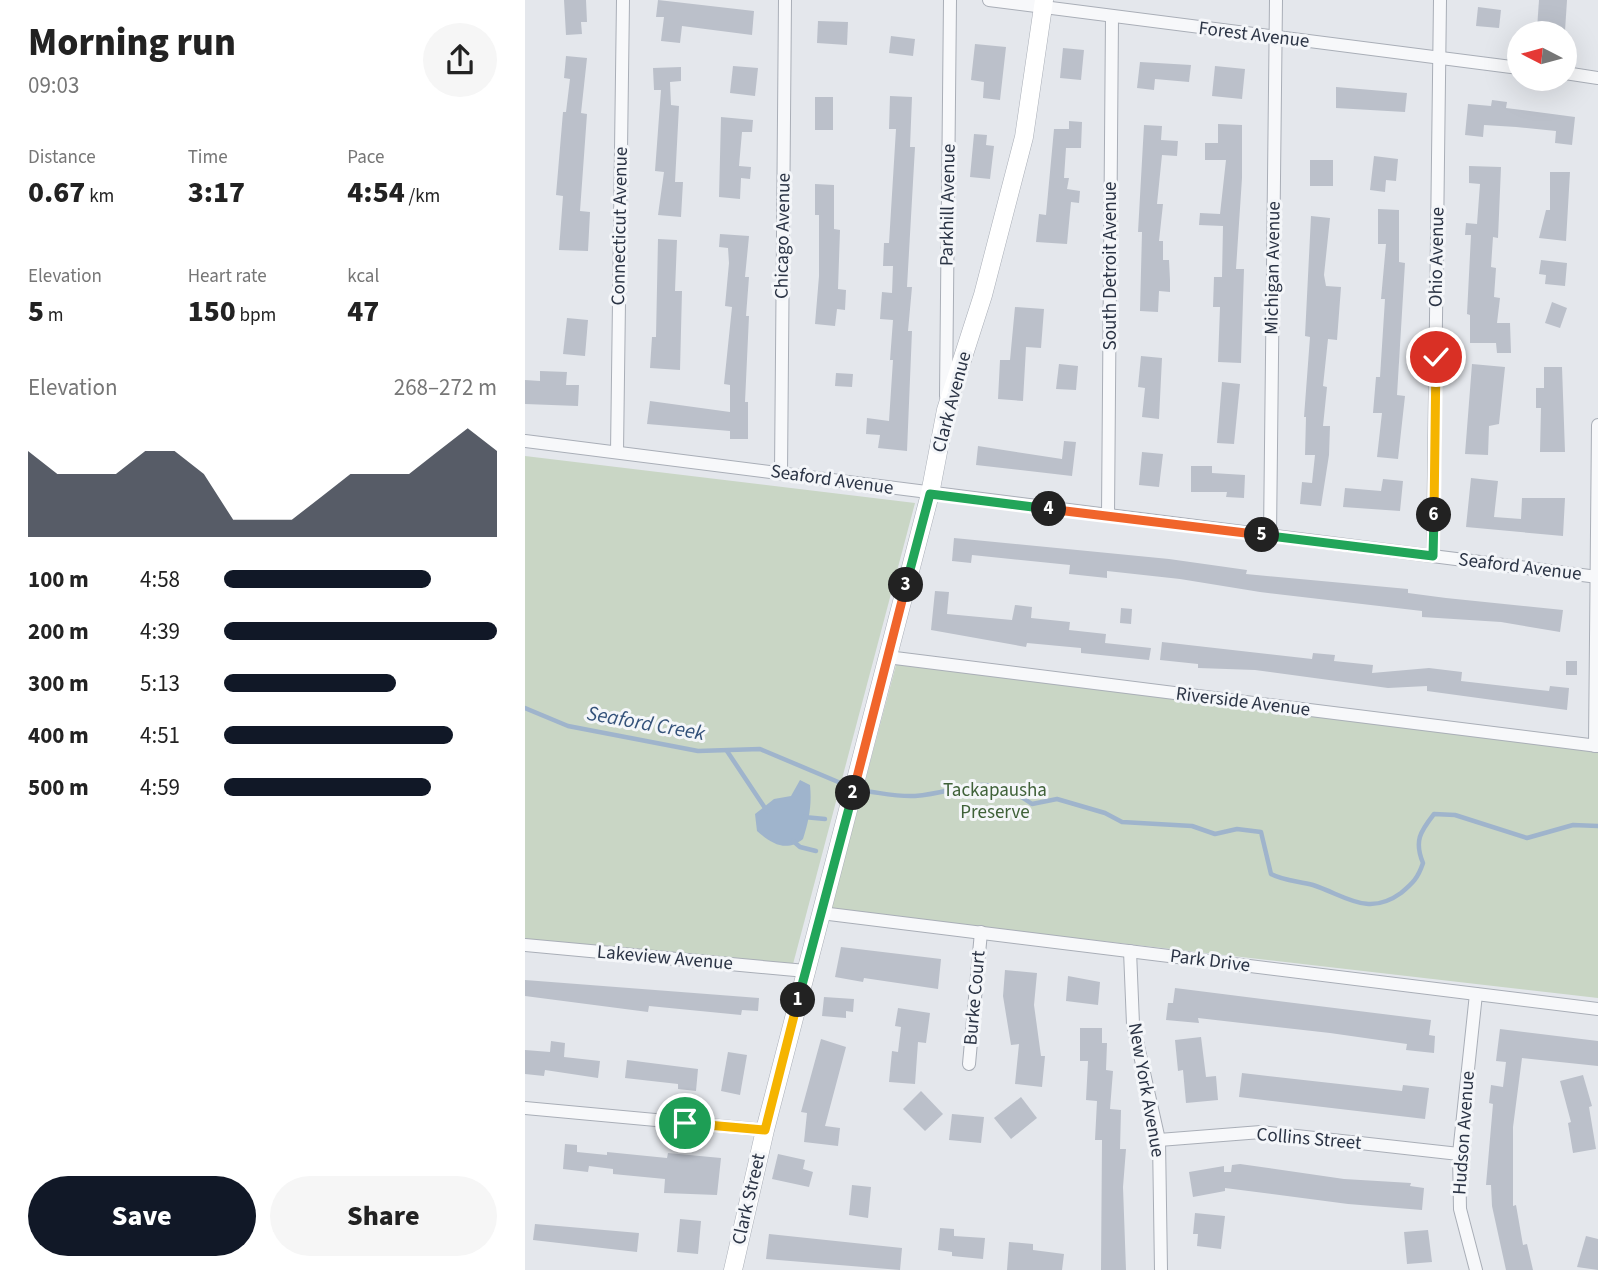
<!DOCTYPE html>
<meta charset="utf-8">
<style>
:root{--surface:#fff;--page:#f6f6f6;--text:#222;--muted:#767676;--accent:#111827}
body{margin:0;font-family:"Source Sans 3",sans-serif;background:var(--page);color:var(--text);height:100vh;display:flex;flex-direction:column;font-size:26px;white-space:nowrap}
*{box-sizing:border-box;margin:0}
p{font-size:23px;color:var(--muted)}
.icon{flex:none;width:38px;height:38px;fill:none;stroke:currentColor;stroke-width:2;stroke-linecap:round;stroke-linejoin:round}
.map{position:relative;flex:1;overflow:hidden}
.drawer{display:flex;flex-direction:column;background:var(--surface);width:525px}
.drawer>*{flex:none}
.needle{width:46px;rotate:276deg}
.controls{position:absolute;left:982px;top:21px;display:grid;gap:14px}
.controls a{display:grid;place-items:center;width:70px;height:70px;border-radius:50%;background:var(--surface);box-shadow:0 7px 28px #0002;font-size:35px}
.pin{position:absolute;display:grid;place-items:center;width:60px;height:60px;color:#fff;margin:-30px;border:4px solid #fff;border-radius:50%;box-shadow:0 2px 7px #0007}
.km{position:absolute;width:35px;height:35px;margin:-18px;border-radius:50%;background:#222;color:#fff;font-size:19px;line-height:35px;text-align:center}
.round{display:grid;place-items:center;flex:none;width:74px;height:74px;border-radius:37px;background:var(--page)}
.headline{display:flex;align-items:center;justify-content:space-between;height:119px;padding:0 28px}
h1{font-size:38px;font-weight:800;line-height:52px}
.metrics{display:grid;grid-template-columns:repeat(3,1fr);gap:10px;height:119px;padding:7px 28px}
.metrics div{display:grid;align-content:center}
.metrics b{font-size:30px;font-weight:800}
.metrics small{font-size:19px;font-weight:400}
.metrics p{font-size:19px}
.chart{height:196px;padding:14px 28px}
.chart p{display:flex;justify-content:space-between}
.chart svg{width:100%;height:126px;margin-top:7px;fill:var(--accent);opacity:.7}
.action{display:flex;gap:14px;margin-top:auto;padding:14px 28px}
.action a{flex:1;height:80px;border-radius:42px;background:var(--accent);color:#fff;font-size:28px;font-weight:800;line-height:80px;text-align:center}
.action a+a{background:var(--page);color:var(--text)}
ul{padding:0 28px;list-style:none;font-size:23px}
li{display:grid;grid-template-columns:112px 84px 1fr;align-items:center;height:52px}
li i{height:18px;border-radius:9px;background:var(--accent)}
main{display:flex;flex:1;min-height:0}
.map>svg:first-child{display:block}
.green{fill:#c9d6c5}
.water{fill:#9fb4cc}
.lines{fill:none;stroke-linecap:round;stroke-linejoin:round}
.stream{stroke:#9fb4cc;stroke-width:4.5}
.building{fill:#bbc0ca}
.street-casing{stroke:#a9aeb7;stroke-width:14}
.secondary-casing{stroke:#a9aeb7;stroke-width:19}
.street{stroke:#f7f8fa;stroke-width:12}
.secondary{stroke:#fff;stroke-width:18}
.split-1-casing{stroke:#fff;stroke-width:14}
.split-2-casing{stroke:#fff;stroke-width:14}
.split-3-casing{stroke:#fff;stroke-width:14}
.split-4-casing{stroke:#fff;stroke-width:14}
.split-5-casing{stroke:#fff;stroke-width:14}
.split-6-casing{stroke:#fff;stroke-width:14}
.split-7-casing{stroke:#fff;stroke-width:14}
.split-1{stroke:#f5b400;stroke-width:9}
.split-2{stroke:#22a559;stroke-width:9}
.split-3{stroke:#f0652b;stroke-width:9}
.split-4{stroke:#22a559;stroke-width:9}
.split-5{stroke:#f0652b;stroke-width:9}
.split-6{stroke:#22a559;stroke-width:9}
.split-7{stroke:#f5b400;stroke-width:9}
.labels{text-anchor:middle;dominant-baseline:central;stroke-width:6;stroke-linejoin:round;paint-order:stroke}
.street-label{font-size:19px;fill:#2b3445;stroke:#f4f6f9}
.park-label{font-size:19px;fill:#3f6138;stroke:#f4f6f9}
.water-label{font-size:21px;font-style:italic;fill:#34527a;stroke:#f4f6f9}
</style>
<main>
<section class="drawer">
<div class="headline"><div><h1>Morning run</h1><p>09:03</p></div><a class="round"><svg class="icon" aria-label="share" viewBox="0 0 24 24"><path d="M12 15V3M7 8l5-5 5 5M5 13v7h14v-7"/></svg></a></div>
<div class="metrics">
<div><p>Distance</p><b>0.67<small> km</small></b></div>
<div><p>Time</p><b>3:17</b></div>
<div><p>Pace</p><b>4:54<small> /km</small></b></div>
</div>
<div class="metrics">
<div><p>Elevation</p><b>5<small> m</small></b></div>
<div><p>Heart rate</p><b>150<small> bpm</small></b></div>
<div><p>kcal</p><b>47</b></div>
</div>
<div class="chart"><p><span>Elevation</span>268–272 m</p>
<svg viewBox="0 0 160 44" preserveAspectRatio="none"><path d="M0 44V14L10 22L20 22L30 22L40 14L50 14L60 22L70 38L80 38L90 38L100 30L110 22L120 22L130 22L140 14L150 6L160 14V44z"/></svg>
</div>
<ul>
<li><b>100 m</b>4:58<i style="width:76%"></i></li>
<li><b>200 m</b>4:39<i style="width:100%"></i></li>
<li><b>300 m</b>5:13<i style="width:63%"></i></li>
<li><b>400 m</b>4:51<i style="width:84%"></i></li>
<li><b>500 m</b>4:59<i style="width:76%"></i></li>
</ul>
<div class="action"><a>Save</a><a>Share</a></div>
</section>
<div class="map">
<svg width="1073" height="1270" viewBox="0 0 1073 1270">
<rect width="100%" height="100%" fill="#e4e7ec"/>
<g class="green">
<polygon points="0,456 390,503 267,968 0,940"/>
<polygon points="372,661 1073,749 1073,998 306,910"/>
</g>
<path class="water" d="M275 780 285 785C287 805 284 820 278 839 261 853 246 843 232 831L230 814 249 799 266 796Z"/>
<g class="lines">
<g class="stream">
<polyline points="0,708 43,726 173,751 235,749 318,784"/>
<polyline points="202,751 242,811"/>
<path d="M340 791C356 793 374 797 390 796 439 792 459 769 507 804L532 799 580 813 597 822 667 826 690 834 712 829 736 832 746 874C759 881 774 881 788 885 821 896 843 917 876 893 888 883 893 878 898 863 889 841 895 832 909 814L930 815 1002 838 1048 825 1073 826"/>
<polyline points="279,817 300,819"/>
<polyline points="268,841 275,847 291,851"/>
</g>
</g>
<g class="building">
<polygon points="39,0 61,0 62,22 56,22 57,34 41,35"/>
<polygon points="133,0 229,11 227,35 157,26 155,43 136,41 139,17 131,17"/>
<polygon points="1014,0 1042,0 1040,31 1012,29"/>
<polygon points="953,7 976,10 974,28 951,26"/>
<polygon points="293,21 323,22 322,45 292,43"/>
<polygon points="366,36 390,39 388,56 364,53"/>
<polygon points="450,44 481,47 475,100 458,98 459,82 446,80"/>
<polygon points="538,48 559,50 556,80 535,78"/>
<polygon points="41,56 62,58 56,113 62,114 55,211 65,212 63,251 34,250 38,196 31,195 38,112 41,112 45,79 39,78"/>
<polygon points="615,62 666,65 664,82 630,79 629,90 612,88"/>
<polygon points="208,66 233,68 230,96 205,93"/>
<polygon points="690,66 720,69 717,99 687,96"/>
<polygon points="156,67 156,81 145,82 146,105 154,106 150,182 158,182 156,217 133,215 139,172 130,171 136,90 129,90 128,68"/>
<polygon points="811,87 882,93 880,112 811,108"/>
<polygon points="365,96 387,97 385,147 390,147 382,287 387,287 383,331 387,331 382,451 353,448 355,435 341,434 342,418 364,421 368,360 365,360 368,320 355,319 357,292 367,293 368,266 358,266 359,243 364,243 371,129 364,129"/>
<rect x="290" y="97" width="18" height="33"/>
<polygon points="967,100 982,102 981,108 1050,117 1047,145 1030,143 1031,131 991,127 959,125 958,137 940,135 943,104 966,106"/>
<polygon points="196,117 228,120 227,132 217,132 214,166 226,167 225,179 216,178 215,199 194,197"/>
<polygon points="544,121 557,122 556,148 541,148 539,178 544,178 542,189 555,191 554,203 546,202 542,244 511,242 514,214 521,215 529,129 544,129"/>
<polygon points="693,124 717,125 717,178 711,269 719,269 716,363 693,362 695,307 688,307 689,277 697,277 698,226 674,225 675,213 695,214 701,160 680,160 680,143 693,143"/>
<polygon points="619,125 637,126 636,140 653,141 652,156 637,155 632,204 638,204 634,241 638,241 638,260 644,260 645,280 645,292 634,291 633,312 615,311 617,232 613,232"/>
<polygon points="449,134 462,135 461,145 469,146 465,179 445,177"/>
<polygon points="849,156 873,159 871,181 861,180 860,192 845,190"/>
<rect x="785" y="160" width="23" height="26"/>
<polygon points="944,166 976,167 973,238 968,237 966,267 971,268 969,297 975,298 972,323 985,323 986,353 972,353 971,343 945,343 945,315 942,314 946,235 940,235 941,223 952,224 955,184 944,183"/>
<polygon points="1025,172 1045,172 1041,241 1014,238 1021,210 1025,210"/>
<polygon points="290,184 309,185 309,229 315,230 313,289 321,290 320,310 312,309 310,326 290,324 294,276 294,215 290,215"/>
<polygon points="853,209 874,210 874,262 880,263 872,395 880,396 873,459 852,457 857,413 848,413 851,377 855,377 860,299 856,299 861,244 853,244"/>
<polygon points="786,216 805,218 799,275 801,286 816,287 812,340 803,339 798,386 802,387 798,426 805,426 804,455 796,506 775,504 777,482 787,483 790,455 780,455 781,417 779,417 785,337 780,336"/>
<polygon points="195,234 224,236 220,277 224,277 221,316 224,316 220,402 223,402 223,439 205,439 205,431 122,424 125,401 205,412 205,385 199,384 207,307 200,306 204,263 203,248 194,247"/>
<polygon points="133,239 152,240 150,291 157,291 155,370 125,368 127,337 131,337"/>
<polygon points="1016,260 1042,263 1040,286 1020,284 1021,275 1014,274"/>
<polygon points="1027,302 1042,308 1035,328 1020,323"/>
<polygon points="490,307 519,309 516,348 501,347 498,401 473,399 475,360 485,360"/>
<polygon points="42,318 63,320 60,356 38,354"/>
<polygon points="616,356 637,358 634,419 617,417 620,388 613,387"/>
<polygon points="534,364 553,366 551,390 531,389"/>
<polygon points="947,364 980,367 974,424 964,426 963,455 940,454"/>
<polygon points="1019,367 1037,367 1040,452 1015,452 1016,408 1011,408 1011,388 1019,388"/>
<polygon points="15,371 42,372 41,385 54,385 53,406 0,404 0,380 15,381"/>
<polygon points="311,373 328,374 327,387 310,386"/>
<polygon points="697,382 715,384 709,444 692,443"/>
<polygon points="539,441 551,442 547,476 451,465 453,446 537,459"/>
<polygon points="617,452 638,454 634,487 614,485"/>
<polygon points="666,466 687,466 687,473 720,475 719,498 701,497 702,492 666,492"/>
<polygon points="946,478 973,481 969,517 996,519 997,498 1040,498 1038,536 941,527"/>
<polygon points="858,479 878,481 875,511 818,507 820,488 856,491"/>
<polygon points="429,538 644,559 722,570 721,574 883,589 883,593 921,598 1038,610 1035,632 976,622 897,617 897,611 735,592 655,579 582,571 582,578 544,574 545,565 447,555 446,563 427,561"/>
<polygon points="410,591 424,592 422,614 487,620 490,605 507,607 506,618 545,622 544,630 581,634 580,643 626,648 624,660 556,653 556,648 502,643 501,647 406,630"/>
<polygon points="596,608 607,609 606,624 595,623"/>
<polygon points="637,642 787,659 788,653 810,655 809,661 848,665 847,673 904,668 937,672 936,681 1024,691 1025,686 1044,688 1042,710 902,691 902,686 863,688 730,670 673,668 673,664 635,660"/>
<rect x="1041" y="661" width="11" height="14"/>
<polygon points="316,947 416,959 413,989 339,978 338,982 310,977"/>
<polygon points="480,970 512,973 509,1005 516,1056 520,1056 517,1087 490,1084 494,1044 486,1045 478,996"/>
<polygon points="543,976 575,982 573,1005 541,1001"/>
<polygon points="0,980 234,998 233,1011 217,1010 216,1015 124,1006 123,1012 0,996"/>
<polygon points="650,988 906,1020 904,1035 910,1036 909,1053 881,1050 882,1044 805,1033 673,1018 674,1023 641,1020 643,1003 648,1003"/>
<polygon points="299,997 329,999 328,1012 321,1011 321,1018 297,1016"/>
<polygon points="373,1008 405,1013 401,1043 393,1042 390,1084 364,1082 367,1051 373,1052 376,1027 370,1026"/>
<polygon points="555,1028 577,1028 577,1043 582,1043 581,1070 588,1071 585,1109 596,1110 595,1149 601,1149 598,1187 601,1270 576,1270 577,1140 570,1140 572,1101 561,1100 563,1061 555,1061"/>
<polygon points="975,1029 1073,1041 1073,1066 997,1058 988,1127 988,1206 991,1205 998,1245 1002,1244 1008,1270 981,1270 967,1206 966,1185 961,1185 968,1104 964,1103 966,1085 978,1087 981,1062 971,1061"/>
<polygon points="676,1037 681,1077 691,1076 693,1100 661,1103 658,1070 653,1071 650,1040"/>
<polygon points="296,1039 321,1047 300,1126 315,1128 313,1146 279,1142 282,1113 276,1112"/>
<polygon points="26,1041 40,1043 39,1057 75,1061 73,1078 20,1070 19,1076 0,1074 0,1050 25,1052"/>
<polygon points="203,1052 222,1055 215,1095 196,1091"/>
<polygon points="102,1060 173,1069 171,1091 153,1089 153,1084 100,1078"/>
<polygon points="717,1073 877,1091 878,1085 904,1088 900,1119 714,1097"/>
<polygon points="1058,1075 1067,1106 1064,1107 1071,1149 1048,1153 1043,1123 1046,1122 1035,1081"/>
<polygon points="396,1091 418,1114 400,1131 378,1109"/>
<polygon points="496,1097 512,1118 486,1139 469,1118"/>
<polygon points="427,1114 459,1117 456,1143 424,1140"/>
<polygon points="40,1144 52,1145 52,1152 82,1155 82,1152 142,1158 143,1153 196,1158 192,1195 139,1193 140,1179 88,1174 88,1169 64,1166 63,1172 38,1169"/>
<polygon points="253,1154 280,1160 278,1169 288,1172 284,1187 247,1179"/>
<polygon points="715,1164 819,1179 886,1183 885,1186 899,1188 897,1210 823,1204 700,1188 700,1191 668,1197 664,1172 699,1166 699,1172 706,1172 707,1165"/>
<polygon points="327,1185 346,1187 343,1218 324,1215"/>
<polygon points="670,1213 700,1216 696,1249 672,1246 673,1234 668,1234"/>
<polygon points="155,1219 176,1221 173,1254 152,1252"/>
<polygon points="10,1224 114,1233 112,1252 8,1240"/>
<polygon points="415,1228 429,1229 429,1236 460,1238 458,1259 427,1256 427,1252 413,1250"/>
<polygon points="903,1230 907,1262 882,1264 879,1232"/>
<polygon points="244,1234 377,1248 375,1270 241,1259"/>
<polygon points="1061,1236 1073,1239 1073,1270 1052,1267"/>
<polygon points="484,1242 508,1244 508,1250 539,1254 537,1270 482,1270"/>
</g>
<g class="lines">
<defs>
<g id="street">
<polyline points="464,0 994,68"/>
<polyline points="1040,73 1073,78"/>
<polyline points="421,396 425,0"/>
<polyline points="0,441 1073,577"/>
<polyline points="92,452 98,0"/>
<polyline points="256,473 260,0"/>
<polyline points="583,516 587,17"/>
<polyline points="745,536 751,0"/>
<polyline points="908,556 915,0"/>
<polyline points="362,657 1073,746"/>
<polyline points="1070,746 1073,425"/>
<polyline points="296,913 1073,1009"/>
<polyline points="0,945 281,971"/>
<polyline points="605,951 608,1024 634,1140 636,1270"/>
<polyline points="951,994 934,1154 935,1209 951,1270"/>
<polyline points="444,1064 456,932"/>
<polyline points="0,1108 240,1130"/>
<polyline points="634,1140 736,1132 934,1154"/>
</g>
<polyline id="secondary" points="208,1270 240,1130 405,494 421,410 458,295 499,137 519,0"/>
</defs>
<use href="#street" class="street-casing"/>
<use href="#secondary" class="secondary-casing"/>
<use href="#street" class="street"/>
<use href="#secondary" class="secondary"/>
</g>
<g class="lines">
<defs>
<polyline id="split-1" points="160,1123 240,1130 273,1000"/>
<polyline id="split-2" points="273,1000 328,793"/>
<polyline id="split-3" points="328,793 381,585"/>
<polyline id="split-4" points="381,585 405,494 524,509"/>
<polyline id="split-5" points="524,509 737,535"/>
<polyline id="split-6" points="737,535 908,556 909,515"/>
<polyline id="split-7" points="909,515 911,357"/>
</defs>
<use href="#split-1" class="split-1-casing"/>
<use href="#split-2" class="split-2-casing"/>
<use href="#split-3" class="split-3-casing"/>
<use href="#split-4" class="split-4-casing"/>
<use href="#split-5" class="split-5-casing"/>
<use href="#split-6" class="split-6-casing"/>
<use href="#split-7" class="split-7-casing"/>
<use href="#split-1" class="split-1"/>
<use href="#split-2" class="split-2"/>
<use href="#split-3" class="split-3"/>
<use href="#split-4" class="split-4"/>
<use href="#split-5" class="split-5"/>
<use href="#split-6" class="split-6"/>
<use href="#split-7" class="split-7"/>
</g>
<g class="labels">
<g class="street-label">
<text transform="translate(729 35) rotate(7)">Forest Avenue</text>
<text transform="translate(423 205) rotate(-89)">Parkhill Avenue</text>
<text transform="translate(95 226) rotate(-89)">Connecticut Avenue</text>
<text transform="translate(258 236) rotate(-89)">Chicago Avenue</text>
<text transform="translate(912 257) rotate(-89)">Ohio Avenue</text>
<text transform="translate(585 266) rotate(-90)">South Detroit Avenue</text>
<text transform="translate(748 268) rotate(-89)">Michigan Avenue</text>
<text transform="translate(427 402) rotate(-75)">Clark Avenue</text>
<text transform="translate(307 480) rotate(8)">Seaford Avenue</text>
<text transform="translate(995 567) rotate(7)">Seaford Avenue</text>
<text transform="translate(718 702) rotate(7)">Riverside Avenue</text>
<text transform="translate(140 958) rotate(5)">Lakeview Avenue</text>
<text transform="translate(685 961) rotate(7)">Park Drive</text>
<text transform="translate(450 998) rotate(-85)">Burke Court</text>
<text transform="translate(621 1090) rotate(80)">New York Avenue</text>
<text transform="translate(939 1133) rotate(-86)">Hudson Avenue</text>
<text transform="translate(784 1139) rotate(5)">Collins Street</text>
<text transform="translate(224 1199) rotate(-77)">Clark Street</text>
</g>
<g class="park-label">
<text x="470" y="790">Tackapausha<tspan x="470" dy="22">Preserve</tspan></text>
</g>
<g class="water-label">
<text transform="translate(121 723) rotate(10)">Seaford Creek</text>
</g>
</g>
</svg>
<div class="controls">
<a><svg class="needle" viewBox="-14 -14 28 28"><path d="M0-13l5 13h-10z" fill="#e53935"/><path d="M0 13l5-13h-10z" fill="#767676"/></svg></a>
</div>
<div class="pin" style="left:160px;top:1123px;background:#1e9e55"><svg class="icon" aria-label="arrive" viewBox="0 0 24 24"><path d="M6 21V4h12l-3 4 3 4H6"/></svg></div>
<div class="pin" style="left:911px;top:357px;background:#d93025"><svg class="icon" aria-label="check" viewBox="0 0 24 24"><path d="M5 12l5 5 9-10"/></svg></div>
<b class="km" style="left:273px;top:1000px">1</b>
<b class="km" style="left:328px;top:793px">2</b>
<b class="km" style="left:381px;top:585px">3</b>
<b class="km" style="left:524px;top:509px">4</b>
<b class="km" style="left:737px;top:535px">5</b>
<b class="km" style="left:909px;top:515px">6</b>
</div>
</main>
